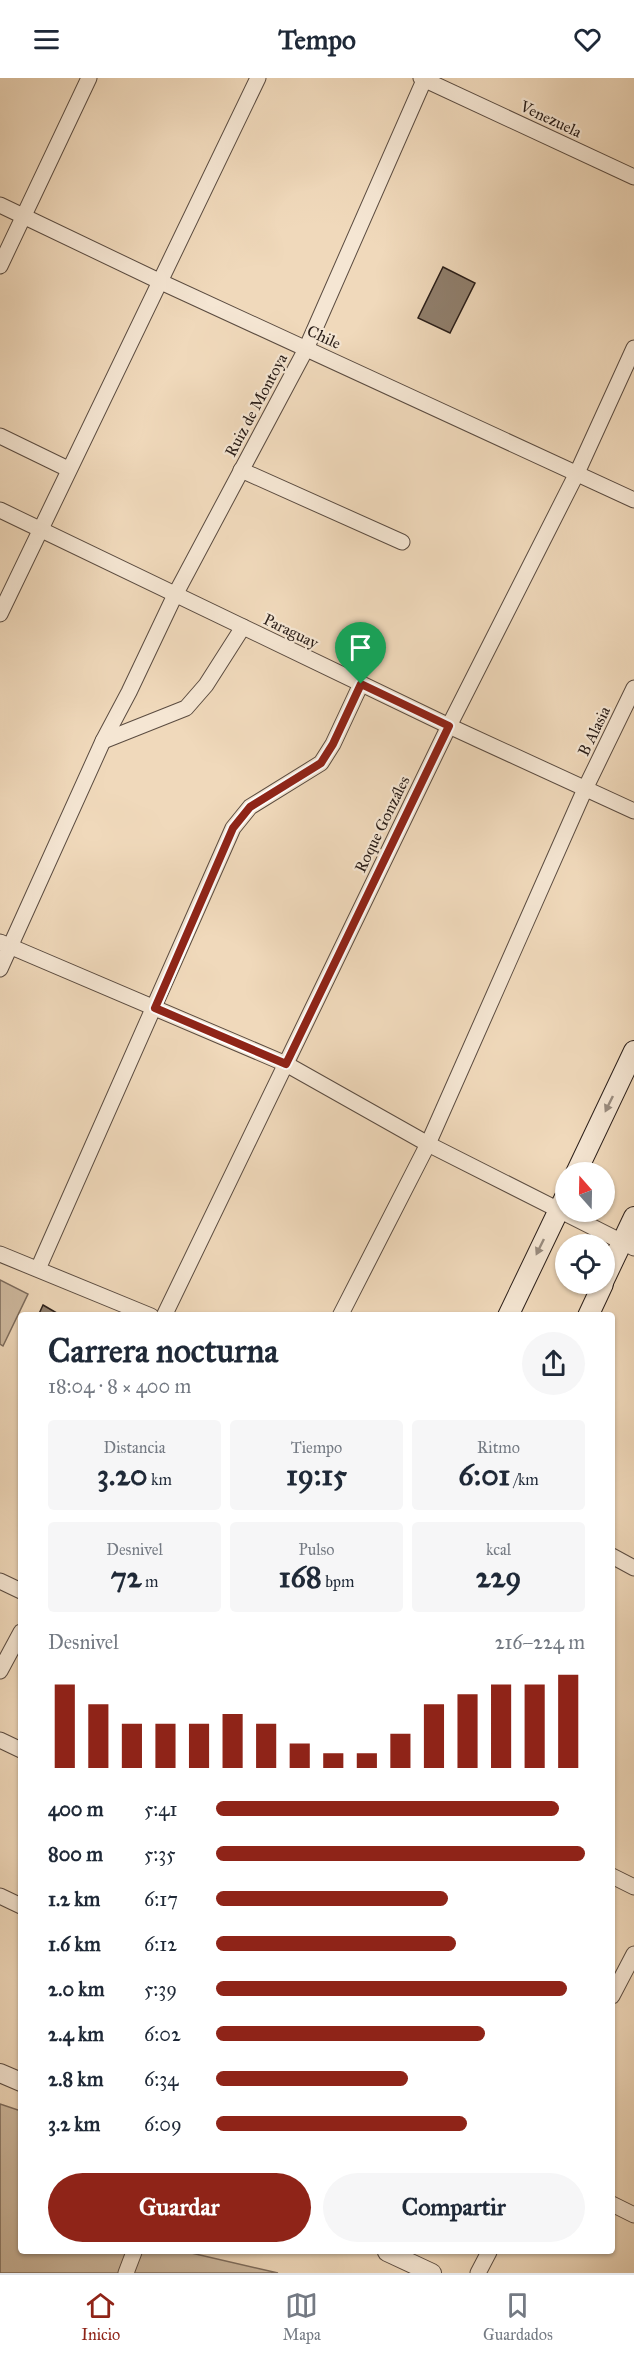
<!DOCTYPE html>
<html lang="es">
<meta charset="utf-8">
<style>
:root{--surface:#fff;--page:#f6f6f7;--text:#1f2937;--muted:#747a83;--line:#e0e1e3;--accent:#8f2418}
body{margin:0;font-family:"IM FELL Great Primer",serif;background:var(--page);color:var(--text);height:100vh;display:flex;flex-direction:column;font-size:22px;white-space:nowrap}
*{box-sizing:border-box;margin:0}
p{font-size:20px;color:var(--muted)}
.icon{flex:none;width:33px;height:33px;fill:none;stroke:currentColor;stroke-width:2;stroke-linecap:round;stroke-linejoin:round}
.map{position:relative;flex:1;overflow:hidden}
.side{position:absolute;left:18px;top:1234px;width:597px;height:942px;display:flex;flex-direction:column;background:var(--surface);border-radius:6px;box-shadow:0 2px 4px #0004}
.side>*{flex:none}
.needle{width:39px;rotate:340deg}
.controls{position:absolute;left:555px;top:1084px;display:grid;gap:12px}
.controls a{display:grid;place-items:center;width:60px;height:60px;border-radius:50%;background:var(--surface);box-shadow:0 2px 4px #0004;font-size:30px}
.pin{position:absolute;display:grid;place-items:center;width:51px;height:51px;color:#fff;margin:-62px -26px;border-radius:50% 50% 50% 0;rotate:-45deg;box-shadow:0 0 6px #0007}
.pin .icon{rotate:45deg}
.round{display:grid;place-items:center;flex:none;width:63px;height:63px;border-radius:32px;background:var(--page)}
.overview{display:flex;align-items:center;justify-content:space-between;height:102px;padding:0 30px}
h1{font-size:33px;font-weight:700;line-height:45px}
.metrics{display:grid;grid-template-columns:repeat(3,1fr);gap:9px;height:102px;padding:6px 30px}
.metrics div{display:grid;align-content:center;border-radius:6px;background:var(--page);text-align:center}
.metrics b{font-size:30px;font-weight:700}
.metrics small{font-size:16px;font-weight:400}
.metrics p{font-size:16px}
.chart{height:168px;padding:12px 30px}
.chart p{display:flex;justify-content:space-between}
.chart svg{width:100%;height:108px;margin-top:6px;stroke:var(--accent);stroke-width:6}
.cta{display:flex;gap:12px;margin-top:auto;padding:12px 30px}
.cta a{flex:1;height:69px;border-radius:36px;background:var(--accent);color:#fff;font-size:24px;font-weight:700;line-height:69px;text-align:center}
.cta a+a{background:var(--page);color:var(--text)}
ul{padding:0 30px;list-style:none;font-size:20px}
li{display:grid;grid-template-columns:96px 72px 1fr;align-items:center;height:45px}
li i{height:15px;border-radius:8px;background:var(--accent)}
header{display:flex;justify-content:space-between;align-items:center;height:78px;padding:0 30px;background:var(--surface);font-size:27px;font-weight:700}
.dock{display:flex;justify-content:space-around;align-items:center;height:84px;border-top:2px solid var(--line);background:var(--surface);font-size:16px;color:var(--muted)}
.dock a{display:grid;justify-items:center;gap:3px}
.dock .current{color:var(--accent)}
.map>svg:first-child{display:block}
.green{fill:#ceb99f;stroke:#7c6b5c;stroke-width:1.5}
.building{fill:#907f6d;stroke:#291d18;stroke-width:1.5}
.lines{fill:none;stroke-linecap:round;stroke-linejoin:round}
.minor-casing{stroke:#5b4c41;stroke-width:17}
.tertiary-casing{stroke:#5b4c41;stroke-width:20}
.secondary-casing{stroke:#291d18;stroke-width:22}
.minor{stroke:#f5e6d3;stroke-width:15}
.tertiary{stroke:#f5e6d3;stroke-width:18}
.secondary{stroke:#f5e6d3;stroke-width:20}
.oneway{fill:#998c7f}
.route-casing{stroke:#fff;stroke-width:12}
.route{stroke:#8f2418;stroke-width:8}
.labels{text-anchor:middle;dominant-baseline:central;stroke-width:4.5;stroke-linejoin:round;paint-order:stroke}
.street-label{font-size:16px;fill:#291d18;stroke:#f5e6d3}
</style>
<header><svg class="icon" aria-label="menu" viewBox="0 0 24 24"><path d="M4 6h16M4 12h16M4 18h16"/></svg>Tempo<svg class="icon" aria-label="heart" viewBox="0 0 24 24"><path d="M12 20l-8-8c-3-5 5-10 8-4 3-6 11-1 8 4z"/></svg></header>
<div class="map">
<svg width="634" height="2195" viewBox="0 0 634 2195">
<rect width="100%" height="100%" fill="#f0d9bb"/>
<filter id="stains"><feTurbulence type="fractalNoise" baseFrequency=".00333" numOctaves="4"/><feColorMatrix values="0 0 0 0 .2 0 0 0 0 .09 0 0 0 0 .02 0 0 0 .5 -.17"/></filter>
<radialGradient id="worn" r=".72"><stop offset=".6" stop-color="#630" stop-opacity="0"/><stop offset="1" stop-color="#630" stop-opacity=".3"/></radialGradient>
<g class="green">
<polygon points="0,1202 28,1216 3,1268 0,1266"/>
<polygon points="0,2026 21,2033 21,2174 187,2174 278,2195 0,2195"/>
</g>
<g class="building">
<polygon points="443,189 475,205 450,255 418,240"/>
<polygon points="43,1227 62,1238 38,1238"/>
</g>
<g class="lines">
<defs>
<g id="minor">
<polyline points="421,0 634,99"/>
<polyline points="0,127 161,204 634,422"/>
<polyline points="0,188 89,0"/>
<polyline points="0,358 68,391"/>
<polyline points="241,392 402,464"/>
<polyline points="0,432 449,648 634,733"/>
<polyline points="0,536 258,0"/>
<polyline points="103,663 186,630 206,607 243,549"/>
<polyline points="0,864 286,986 428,1066 634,1170"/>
<polyline points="0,891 103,663 129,614 175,517 306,271 425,0"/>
<polyline points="0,1176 151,1238"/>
<polyline points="38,1191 233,750 250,729 321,685 333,666 361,606"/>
<polyline points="164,1238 449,648 577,395 634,270"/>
<polyline points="340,1238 428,1066 585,711 634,610"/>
<polyline points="612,1478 634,1490"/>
<polyline points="0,1503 21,1513"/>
<polyline points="0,1593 21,1554"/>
<polyline points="0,1662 21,1672"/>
<polyline points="612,1798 634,1809"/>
<polyline points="0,1818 21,1828"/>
<polyline points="612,1918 634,1876"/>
<polyline points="612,2126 634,2137"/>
<polyline points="126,2195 134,2174"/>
<polyline points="478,2195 489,2174"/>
</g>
<g id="tertiary">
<polyline points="0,1995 21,2004"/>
<polyline points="387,2174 432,2195"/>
</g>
<g id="secondary">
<polyline points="576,1095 634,973"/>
<polyline points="604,1202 634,1139"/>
<polyline points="508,1238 566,1117"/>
<polyline points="588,1238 603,1206"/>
</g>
</defs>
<use href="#minor" class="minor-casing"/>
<use href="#tertiary" class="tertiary-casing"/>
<use href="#secondary" class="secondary-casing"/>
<use href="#minor" class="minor"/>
<use href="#tertiary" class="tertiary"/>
<use href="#secondary" class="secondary"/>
</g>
<defs><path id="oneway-solid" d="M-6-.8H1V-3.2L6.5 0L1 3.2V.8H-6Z" transform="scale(1.5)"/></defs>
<g class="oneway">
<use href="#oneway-solid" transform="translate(609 1026) rotate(116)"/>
<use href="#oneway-solid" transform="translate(540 1169) rotate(116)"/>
</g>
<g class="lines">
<defs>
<polygon id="route" points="361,606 449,648 286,986 155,930 233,750 250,729 321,685 333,666"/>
</defs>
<use href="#route" class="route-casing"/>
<use href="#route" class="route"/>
</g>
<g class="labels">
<g class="street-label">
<text transform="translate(551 41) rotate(25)">Venezuela</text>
<text transform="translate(324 259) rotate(25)">Chile</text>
<text transform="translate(256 327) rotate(-62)">Ruiz de Montoya</text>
<text transform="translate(291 553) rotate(26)">Paraguay</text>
<text transform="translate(594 653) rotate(-64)">B Alasia</text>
<text transform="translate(382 746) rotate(-64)">Roque Gonzáles</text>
</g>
</g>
<rect width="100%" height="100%" filter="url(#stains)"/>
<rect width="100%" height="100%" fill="url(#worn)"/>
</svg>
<div class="controls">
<a><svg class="needle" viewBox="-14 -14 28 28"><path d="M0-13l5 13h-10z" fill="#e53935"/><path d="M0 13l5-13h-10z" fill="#747a83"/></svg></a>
<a><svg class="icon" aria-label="locate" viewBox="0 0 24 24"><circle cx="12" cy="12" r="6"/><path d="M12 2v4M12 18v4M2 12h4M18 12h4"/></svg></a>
</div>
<div class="pin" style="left:361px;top:606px;background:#1e9e55"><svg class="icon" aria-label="arrive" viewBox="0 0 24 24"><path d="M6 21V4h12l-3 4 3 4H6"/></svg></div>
<section class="side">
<div class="overview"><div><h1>Carrera nocturna</h1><p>18:04 · 8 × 400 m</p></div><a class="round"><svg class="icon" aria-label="share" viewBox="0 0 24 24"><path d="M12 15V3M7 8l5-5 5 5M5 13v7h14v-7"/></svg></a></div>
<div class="metrics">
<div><p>Distancia</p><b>3.20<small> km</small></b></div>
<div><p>Tiempo</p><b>19:15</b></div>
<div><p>Ritmo</p><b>6:01<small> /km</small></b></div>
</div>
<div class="metrics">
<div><p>Desnivel</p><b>72<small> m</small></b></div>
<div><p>Pulso</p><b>168<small> bpm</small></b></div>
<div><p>kcal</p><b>229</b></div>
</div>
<div class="chart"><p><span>Desnivel</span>216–224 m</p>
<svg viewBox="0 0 160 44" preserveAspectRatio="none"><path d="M5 44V10M15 44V18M25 44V26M35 44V26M45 44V26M55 44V22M65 44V26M75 44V34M85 44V38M95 44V38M105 44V30M115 44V18M125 44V14M135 44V10M145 44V10M155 44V6"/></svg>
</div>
<ul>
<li><b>400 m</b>5:41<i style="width:93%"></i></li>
<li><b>800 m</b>5:35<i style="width:100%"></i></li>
<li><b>1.2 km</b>6:17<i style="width:63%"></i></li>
<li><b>1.6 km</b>6:12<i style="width:65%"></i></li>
<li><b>2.0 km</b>5:39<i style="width:95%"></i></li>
<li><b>2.4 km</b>6:02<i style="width:73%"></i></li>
<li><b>2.8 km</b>6:34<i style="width:52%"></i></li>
<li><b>3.2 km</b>6:09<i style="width:68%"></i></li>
</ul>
<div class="cta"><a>Guardar</a><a>Compartir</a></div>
</section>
</div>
<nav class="dock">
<a class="current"><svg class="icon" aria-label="home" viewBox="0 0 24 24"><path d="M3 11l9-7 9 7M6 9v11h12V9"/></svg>Inicio</a>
<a><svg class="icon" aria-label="map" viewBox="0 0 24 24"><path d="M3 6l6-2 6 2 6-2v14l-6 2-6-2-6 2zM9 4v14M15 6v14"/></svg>Mapa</a>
<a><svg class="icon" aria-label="saved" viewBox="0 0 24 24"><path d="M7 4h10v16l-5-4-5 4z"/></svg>Guardados</a>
</nav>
